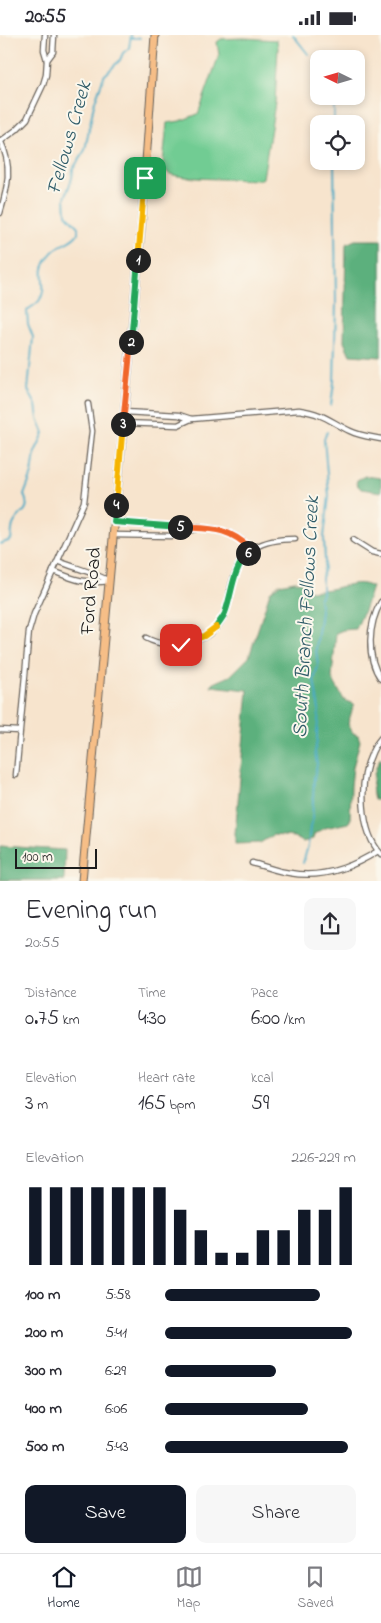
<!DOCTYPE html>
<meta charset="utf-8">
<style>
:root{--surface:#fff;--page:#f7f7f7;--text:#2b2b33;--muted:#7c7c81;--line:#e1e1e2;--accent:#111827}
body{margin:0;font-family:"Indie Flower",sans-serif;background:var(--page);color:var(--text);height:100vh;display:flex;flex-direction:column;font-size:19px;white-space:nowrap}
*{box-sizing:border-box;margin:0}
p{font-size:16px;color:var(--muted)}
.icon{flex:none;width:28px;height:28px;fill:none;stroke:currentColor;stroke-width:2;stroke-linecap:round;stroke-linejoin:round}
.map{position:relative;height:846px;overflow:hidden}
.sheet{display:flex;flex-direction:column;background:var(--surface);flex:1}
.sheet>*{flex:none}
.needle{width:32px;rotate:275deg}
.controls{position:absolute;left:310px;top:15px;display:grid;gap:10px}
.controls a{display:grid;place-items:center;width:55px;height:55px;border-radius:10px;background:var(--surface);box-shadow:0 2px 8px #0003;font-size:25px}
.scale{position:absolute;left:15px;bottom:12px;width:82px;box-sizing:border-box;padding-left:5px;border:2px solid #1c1c1c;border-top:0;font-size:14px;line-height:18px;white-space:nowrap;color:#1c1c1c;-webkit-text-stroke:4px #fbf7ec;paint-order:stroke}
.pin{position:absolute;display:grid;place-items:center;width:42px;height:42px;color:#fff;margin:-21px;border-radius:10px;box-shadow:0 2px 8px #0006}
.km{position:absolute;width:25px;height:25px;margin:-12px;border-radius:50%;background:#222;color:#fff;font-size:14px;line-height:25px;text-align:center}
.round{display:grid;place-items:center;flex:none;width:52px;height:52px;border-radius:10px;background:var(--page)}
.overview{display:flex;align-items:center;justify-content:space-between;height:85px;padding:0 25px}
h1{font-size:28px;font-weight:600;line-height:38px}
.stats{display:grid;grid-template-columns:repeat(3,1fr);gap:8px;height:85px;padding:5px 25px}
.stats div{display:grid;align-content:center}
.stats b{font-size:21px;font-weight:600}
.stats small{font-size:14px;font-weight:400}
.stats p{font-size:14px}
.chart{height:140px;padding:10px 25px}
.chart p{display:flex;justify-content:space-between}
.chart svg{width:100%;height:90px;margin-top:5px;stroke:var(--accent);stroke-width:6}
.primary-button{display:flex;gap:10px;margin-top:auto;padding:10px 25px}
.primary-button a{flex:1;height:58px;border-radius:10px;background:var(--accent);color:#fff;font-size:20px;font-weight:600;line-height:58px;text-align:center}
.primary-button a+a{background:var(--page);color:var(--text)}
ul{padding:0 25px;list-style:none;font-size:16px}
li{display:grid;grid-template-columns:80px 60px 1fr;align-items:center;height:38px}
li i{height:12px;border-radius:6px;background:var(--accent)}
.status{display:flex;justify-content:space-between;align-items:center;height:35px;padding:0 25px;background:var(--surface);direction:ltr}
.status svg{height:14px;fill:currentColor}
.menu{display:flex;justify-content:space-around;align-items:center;height:70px;border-top:1px solid var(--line);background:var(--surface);font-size:14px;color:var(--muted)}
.menu a{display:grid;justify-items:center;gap:2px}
.menu .active{color:var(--accent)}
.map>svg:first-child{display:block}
.green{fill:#71cc93;stroke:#467458}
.forest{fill:#5cb07d;stroke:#3c664c}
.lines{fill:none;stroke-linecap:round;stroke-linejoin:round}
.stream{stroke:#45a9c5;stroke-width:2}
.minor-casing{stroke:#69625a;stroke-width:7}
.primary-casing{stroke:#69625a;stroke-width:9}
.minor{stroke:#fff;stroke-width:4.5}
.primary{stroke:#f6be87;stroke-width:7}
.split-1-casing{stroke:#fff;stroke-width:10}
.split-2-casing{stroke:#fff;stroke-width:10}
.split-3-casing{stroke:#fff;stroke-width:10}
.split-4-casing{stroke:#fff;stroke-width:10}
.split-5-casing{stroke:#fff;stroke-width:10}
.split-6-casing{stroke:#fff;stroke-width:10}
.split-7-casing{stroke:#fff;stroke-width:10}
.split-8-casing{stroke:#fff;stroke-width:10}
.split-1{stroke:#f5b400;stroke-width:6}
.split-2{stroke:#22a559;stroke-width:6}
.split-3{stroke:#f0652b;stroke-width:6}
.split-4{stroke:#f5b400;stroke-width:6}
.split-5{stroke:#22a559;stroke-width:6}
.split-6{stroke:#f0652b;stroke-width:6}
.split-7{stroke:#22a559;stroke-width:6}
.split-8{stroke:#f5b400;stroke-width:6}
.labels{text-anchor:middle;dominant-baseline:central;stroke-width:4;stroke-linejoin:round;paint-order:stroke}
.street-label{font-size:20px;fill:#1c1c1c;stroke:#fbf7ec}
.water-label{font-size:21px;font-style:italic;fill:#2e5b68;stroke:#fbf7ec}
</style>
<div class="status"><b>20:55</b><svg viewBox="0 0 49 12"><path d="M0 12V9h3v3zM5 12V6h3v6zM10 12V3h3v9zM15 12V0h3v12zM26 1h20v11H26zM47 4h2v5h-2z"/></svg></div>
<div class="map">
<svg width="381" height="846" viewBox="0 0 381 846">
<rect width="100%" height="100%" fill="#fbf7ec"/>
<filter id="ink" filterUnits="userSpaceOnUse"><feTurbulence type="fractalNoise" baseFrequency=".02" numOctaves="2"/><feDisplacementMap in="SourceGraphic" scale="10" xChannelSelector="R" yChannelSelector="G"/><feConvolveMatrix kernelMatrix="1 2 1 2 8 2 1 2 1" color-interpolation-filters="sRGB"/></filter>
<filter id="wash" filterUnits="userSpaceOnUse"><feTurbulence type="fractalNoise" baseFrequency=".0096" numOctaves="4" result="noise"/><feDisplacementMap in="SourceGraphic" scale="20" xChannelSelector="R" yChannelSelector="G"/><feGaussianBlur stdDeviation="1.12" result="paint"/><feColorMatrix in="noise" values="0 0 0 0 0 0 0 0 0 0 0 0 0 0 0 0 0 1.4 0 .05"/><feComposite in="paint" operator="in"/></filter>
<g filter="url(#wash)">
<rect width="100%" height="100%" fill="#f7e4cd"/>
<path class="green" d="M243 3 277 5 278 13 275 68 263 143 260 145C244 144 179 145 168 138 165 136 164 132 163 128L167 88 180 86 198 79 219 20 217 7 221 4Z"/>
<g class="forest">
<polygon points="355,205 381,205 381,322 350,320 344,307 346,209"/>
<polygon points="365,441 381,443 381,457 361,454 356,449 357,445"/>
<path d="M295 546 303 547 310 556C319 555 327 555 335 553 349 550 358 545 372 552L365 573 356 594 343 595 336 598 332 643 344 665 354 669 348 689 353 698 358 700 360 706 353 732 351 751 350 786 348 788 325 793 314 799 313 804 303 807 294 802 273 800 260 808 235 809V799L248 655 211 651 212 649 230 641 249 622 270 557 279 549Z"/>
<path d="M381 722V765H374C370 752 374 733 381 722Z"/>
<polygon points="0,811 65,815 64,845 0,845"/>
</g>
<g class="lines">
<g class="stream">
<polyline points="293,0 308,19"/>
<polyline points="131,3 140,3"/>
<polyline points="314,26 319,31"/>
<polyline points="334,89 334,61"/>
<polyline points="331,370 334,347 336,268 334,126"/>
<path d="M0 509 11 505C12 500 11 493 14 488 20 476 32 477 24 460L32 439 35 417 44 398 38 383 36 370 28 355 33 302 28 289 27 276C30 272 36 270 39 266 47 255 41 245 43 234 44 229 47 224 50 220 58 208 73 208 78 198V192L66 179 65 163 72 143 73 134 85 115 94 69 104 41 120 25 123 18 129 13 131 0"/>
<polyline points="303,828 308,811 310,792 312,788 314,743 317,729 315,717 317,705 317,697 319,675 314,645 318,631 316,614 321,576 319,564 322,559 322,543 325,527 324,502 329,461 324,404 327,397"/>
</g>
</g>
</g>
<g filter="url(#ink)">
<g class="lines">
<defs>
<g id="minor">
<polyline points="47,25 53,17 54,0"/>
<polyline points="1,106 16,95 27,84 43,50 46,40 47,25 44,15 45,0"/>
<path d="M0 178C8 152 13 131 0 105"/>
<path d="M191 384 299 375C325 379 329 386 350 396 360 401 371 402 381 404"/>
<polyline points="123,388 178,390 191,384 179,380 124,377"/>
<polyline points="114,487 213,494 229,498 240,504 251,514"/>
<polyline points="113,500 171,501 196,494"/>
<polyline points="353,505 372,517 381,519"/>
<path d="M58 526C75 533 93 537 109 546"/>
<path d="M53 536C75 545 86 549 109 546"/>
<path d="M381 567C368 589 366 623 381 644"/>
<path d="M146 603C172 617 213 609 225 578 229 569 229 558 232 548 241 513 262 504 295 504"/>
<polyline points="0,695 19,696"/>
<path d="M381 703C377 708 373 714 371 720 359 746 360 797 381 819"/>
<polyline points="16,740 29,596 34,579 84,467 92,396 88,369"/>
<path d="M252 828C264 831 278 837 290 838 322 844 351 833 378 816"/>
</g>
<polyline id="primary" points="82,846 142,183 155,0"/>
</defs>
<use href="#minor" class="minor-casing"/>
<use href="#primary" class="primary-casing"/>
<use href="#minor" class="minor"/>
<use href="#primary" class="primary"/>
</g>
</g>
<g class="lines" filter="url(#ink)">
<defs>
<polyline id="split-1" points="138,225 145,143"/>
<polyline id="split-2" points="131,307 138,225"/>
<polyline id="split-3" points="123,389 131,307"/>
<polyline id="split-4" points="116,470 123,389"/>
<polyline id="split-5" points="116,470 114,487 180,492"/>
<path id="split-6" d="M180 492C211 494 227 491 251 514L248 518"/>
<path id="split-7" d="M216 592C219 587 223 583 225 578 233 556 232 535 248 518"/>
<polyline id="split-8" points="181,610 204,601 216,592"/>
</defs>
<use href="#split-1" class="split-1-casing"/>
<use href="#split-2" class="split-2-casing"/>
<use href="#split-3" class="split-3-casing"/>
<use href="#split-4" class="split-4-casing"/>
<use href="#split-5" class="split-5-casing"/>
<use href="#split-6" class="split-6-casing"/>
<use href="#split-7" class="split-7-casing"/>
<use href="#split-8" class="split-8-casing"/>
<use href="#split-1" class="split-1"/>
<use href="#split-2" class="split-2"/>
<use href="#split-3" class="split-3"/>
<use href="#split-4" class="split-4"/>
<use href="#split-5" class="split-5"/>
<use href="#split-6" class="split-6"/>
<use href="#split-7" class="split-7"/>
<use href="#split-8" class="split-8"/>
</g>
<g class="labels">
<g class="street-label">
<text transform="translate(92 556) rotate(-85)">Ford Road</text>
</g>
<g class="water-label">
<text transform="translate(70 103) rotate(-74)">Fellows Creek</text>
<text transform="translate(307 582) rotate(-87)">South Branch Fellows Creek</text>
</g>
</g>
</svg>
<div class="controls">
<a><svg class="needle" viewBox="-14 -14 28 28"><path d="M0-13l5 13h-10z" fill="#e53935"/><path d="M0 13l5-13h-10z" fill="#7c7c81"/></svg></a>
<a><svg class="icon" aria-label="locate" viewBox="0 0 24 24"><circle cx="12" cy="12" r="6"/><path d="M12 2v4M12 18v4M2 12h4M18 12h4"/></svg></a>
</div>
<div class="scale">100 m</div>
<div class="pin" style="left:145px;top:143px;background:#1e9e55"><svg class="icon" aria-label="arrive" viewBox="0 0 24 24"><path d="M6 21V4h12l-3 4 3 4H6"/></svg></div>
<div class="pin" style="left:181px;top:610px;background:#d93025"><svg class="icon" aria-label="check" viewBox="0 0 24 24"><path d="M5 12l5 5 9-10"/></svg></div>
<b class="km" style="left:138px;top:225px">1</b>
<b class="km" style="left:131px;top:307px">2</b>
<b class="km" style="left:123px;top:389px">3</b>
<b class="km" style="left:116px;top:470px">4</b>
<b class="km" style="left:180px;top:492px">5</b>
<b class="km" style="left:248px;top:518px">6</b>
</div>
<section class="sheet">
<div class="overview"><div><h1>Evening run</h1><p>20:55</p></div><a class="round"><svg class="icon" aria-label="share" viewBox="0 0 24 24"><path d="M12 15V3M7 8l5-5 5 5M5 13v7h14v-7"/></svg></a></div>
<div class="stats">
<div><p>Distance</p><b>0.75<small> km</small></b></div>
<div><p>Time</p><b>4:30</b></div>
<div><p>Pace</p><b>6:00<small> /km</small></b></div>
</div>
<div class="stats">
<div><p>Elevation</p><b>3<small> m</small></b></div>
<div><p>Heart rate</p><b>165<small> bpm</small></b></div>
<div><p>kcal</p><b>59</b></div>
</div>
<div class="chart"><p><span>Elevation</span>226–229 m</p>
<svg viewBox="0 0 160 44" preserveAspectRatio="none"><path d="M5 44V6M15 44V6M25 44V6M35 44V6M45 44V6M55 44V6M65 44V6M75 44V17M85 44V27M95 44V38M105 44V38M115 44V27M125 44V27M135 44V17M145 44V17M155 44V6"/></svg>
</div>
<ul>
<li><b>100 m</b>5:58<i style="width:81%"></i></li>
<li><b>200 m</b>5:41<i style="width:98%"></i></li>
<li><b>300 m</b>6:29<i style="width:58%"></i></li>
<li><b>400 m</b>6:06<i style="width:75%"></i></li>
<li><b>500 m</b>5:43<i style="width:96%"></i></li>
</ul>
<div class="primary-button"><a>Save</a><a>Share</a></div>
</section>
<nav class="menu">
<a class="active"><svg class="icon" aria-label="home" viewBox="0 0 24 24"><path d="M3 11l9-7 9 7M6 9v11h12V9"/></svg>Home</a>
<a><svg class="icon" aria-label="map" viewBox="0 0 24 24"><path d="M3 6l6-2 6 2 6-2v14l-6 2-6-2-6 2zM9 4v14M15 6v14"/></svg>Map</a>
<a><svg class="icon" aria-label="saved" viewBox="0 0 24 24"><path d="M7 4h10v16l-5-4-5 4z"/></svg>Saved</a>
</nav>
